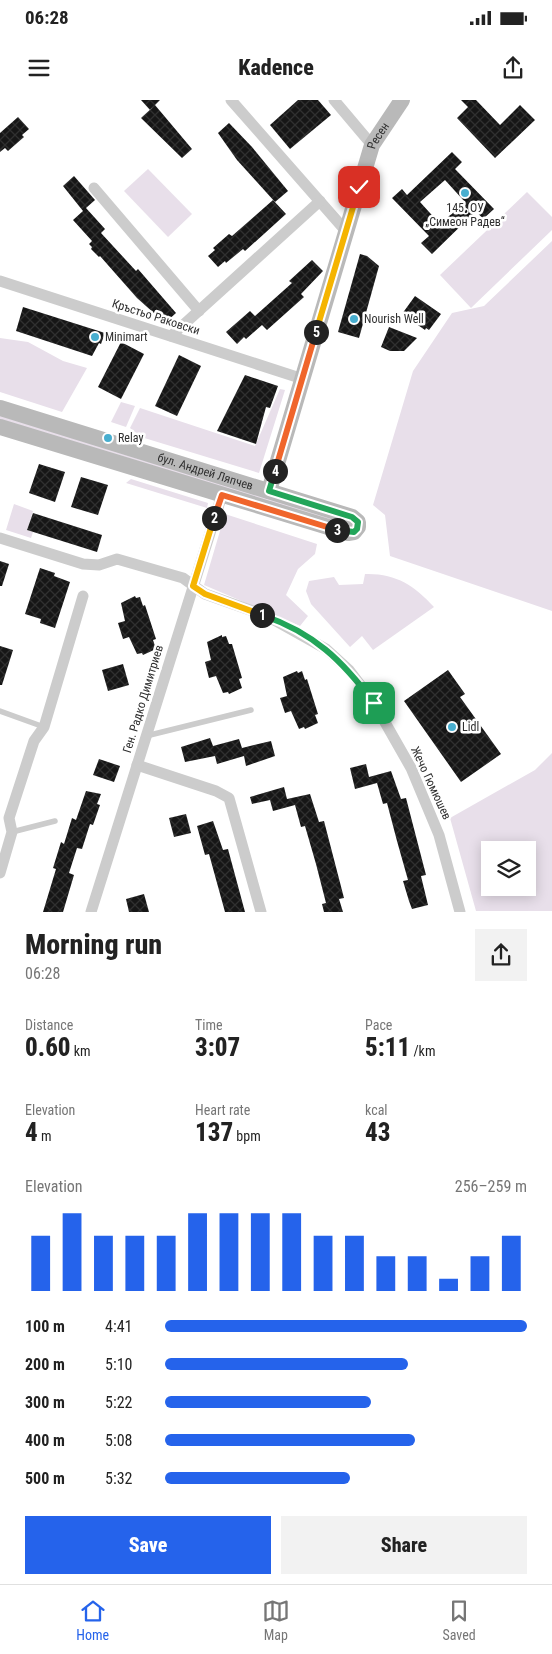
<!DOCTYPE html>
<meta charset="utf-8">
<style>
:root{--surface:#fff;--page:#f2f2f2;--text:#222;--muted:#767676;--line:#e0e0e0;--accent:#2563eb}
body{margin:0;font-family:"Roboto Condensed",sans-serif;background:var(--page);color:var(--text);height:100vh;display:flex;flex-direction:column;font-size:19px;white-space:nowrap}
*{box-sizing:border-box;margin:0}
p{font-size:16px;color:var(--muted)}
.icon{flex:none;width:28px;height:28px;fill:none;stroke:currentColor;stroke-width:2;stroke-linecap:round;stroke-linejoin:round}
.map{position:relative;height:812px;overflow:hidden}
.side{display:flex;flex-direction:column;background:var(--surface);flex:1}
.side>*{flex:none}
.controls{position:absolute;left:481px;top:741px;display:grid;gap:10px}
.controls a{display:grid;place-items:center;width:55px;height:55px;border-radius:0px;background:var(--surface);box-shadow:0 2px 12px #0003;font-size:25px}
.pin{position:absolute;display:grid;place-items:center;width:42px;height:42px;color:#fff;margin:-21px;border-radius:10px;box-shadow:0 2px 8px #0006}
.km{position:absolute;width:25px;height:25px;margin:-12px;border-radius:50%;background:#222;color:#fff;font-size:14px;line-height:25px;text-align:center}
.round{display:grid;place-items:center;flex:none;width:52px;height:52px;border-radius:0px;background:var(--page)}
.summary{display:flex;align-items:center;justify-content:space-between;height:85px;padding:0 25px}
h1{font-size:28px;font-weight:800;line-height:38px}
.metrics{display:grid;grid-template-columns:repeat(3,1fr);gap:8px;height:85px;padding:5px 25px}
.metrics div{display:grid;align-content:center}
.metrics b{font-size:25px;font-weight:800}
.metrics small{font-size:14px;font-weight:400}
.metrics p{font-size:14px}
.chart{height:140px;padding:10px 25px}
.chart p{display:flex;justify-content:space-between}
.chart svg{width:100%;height:90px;margin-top:5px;stroke:var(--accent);stroke-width:6}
.cta{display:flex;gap:10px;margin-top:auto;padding:10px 25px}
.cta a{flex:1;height:58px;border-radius:0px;background:var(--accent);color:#fff;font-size:20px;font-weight:800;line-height:58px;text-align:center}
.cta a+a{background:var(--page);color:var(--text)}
ul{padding:0 25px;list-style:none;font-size:16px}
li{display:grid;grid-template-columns:80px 60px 1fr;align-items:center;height:38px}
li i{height:12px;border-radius:6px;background:var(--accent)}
.status{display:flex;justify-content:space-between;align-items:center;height:35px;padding:0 25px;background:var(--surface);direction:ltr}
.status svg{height:14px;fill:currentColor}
header{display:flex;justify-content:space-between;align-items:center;height:65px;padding:0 25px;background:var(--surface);font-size:22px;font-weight:800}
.dock{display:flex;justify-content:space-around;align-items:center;height:70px;border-top:1px solid var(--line);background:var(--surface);font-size:14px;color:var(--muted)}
.dock a{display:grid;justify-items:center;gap:2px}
.dock .selected{color:var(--accent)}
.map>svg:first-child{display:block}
.grass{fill:#e8dfea;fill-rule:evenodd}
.building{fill:url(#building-cross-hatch);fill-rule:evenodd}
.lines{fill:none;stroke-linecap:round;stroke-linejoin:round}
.lane{stroke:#ccc;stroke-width:5.5}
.street{stroke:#ccc;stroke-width:11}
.secondary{stroke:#b9b9b9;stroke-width:16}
.split-1-casing{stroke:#fff;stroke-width:10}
.split-2-casing{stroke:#fff;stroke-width:10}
.split-3-casing{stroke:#fff;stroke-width:10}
.split-4-casing{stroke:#fff;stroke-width:10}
.split-5-casing{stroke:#fff;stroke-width:10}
.split-6-casing{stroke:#fff;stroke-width:10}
.split-1{stroke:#22a559;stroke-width:6}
.split-2{stroke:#f5b400;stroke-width:6}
.split-3{stroke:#f0652b;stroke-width:6}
.split-4{stroke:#22a559;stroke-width:6}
.split-5{stroke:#f0652b;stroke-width:6}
.split-6{stroke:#f5b400;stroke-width:6}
.poi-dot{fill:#48aecf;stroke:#fff;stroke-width:2}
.labels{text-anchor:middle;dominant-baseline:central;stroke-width:5;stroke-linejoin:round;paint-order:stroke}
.street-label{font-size:12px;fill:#2f2f2f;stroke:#fff}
.poi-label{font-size:12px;fill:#2f2f2f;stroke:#fff;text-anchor:start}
</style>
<div class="status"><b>06:28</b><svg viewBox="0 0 49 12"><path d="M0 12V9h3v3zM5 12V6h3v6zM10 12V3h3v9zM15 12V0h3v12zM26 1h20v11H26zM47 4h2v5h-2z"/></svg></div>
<header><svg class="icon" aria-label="menu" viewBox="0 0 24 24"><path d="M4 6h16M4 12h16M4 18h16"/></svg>Kadence<svg class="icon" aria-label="share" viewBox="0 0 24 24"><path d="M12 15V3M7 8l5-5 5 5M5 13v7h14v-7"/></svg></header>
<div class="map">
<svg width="552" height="812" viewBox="0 0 552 812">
<defs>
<pattern id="building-cross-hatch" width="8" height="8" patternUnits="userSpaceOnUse" patternTransform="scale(1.25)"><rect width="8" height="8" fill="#161616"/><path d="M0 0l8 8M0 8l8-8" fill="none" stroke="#303030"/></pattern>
</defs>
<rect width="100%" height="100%" fill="#fff"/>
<g class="grass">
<polygon points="148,69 192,114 168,137 124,91"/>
<polygon points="527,92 552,117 552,130 471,208 440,175"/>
<polygon points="552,141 552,511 390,456 385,415 373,405 413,271 452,213 484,206"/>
<polygon points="0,238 28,242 63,261 87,268 62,312 0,292"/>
<polygon points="280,289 285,290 259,373 141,337 130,328 140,308 255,346"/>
<polygon points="121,302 135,306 126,327 111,322"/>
<polygon points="0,314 336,417 335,421 0,321"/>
<polygon points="131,379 208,403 207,408 126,383"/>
<polygon points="14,404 33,411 27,430 33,432 31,438 6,430"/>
<polygon points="225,414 317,444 315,454 298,469 286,495 308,516 300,526 204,485"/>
<path d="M365 474C395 473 414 485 434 507L373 550 362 536 350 547 311 504 306 491 309 481 334 477 339 485 363 484Z"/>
<path d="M552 653V811H476L450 718 535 670ZM490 750H528V788H490Z"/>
</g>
<g class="building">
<polygon points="141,0 160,0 155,5 192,49 182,58 141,18 153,7 150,10"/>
<polygon points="298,0 318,0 331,15 290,49 270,25"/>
<polygon points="461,0 476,0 500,25 520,5 535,20 495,58 457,18 468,7"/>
<polygon points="18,17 29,29 22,35 24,37 8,51 5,48 0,52 0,33"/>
<polygon points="229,23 252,47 288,91 275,102 237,60 218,33"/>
<path d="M452 52 462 62 455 69 494 109 483 119 476 111 432 154 421 143 429 136 392 98 402 89 407 95ZM445 80 465 102 440 124 420 102Z"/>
<polygon points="74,76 95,100 86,108 105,129 101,133 136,171 138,169 176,213 165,223 137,198 100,156 99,157 91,149 92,147 89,144 92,141 73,120 83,111 63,86"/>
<polygon points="273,100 286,114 245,151 243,149 226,163 225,161 218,167 208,156 215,150 213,148 229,134 232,136"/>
<polygon points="360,154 367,156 379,166 359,238 338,232"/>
<polygon points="312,160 323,171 301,194 304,197 267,230 262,225 246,239 244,237 237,244 226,232 250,211 255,216 292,183 289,181"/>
<polygon points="415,196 441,214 429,230 426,228 425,230 402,214"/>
<polygon points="23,207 105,233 101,244 99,243 92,256 16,231"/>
<polygon points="389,227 417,238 404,251 390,251 381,247"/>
<polygon points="121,242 144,254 121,299 98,287"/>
<polygon points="179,255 201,266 177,316 155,306"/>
<polygon points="245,275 278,286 270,308 266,307 256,344 217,331"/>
<polygon points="39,364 65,372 55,402 29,393"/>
<polygon points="81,377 108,385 98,415 71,407"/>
<polygon points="33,413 102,435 97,452 27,430"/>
<polygon points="0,461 9,464 2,486 0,486"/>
<polygon points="40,468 55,473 54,476 70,482 55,528 40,523 41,519 25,514"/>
<polygon points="135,496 136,498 140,497 143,506 145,505 156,539 153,540 156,549 143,555 142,553 137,554 129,537 123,539 118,523 125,521 121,503"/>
<polygon points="222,535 222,537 226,536 229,544 232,544 242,578 239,579 242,588 229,594 228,592 223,593 216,576 209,578 205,562 211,560 207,542"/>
<polygon points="0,546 13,550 2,585 0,585"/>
<polygon points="123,564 129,585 108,591 102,570"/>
<polygon points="448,570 465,594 460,597 501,654 461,682 404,601"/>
<polygon points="297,571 298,573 302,571 305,580 307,579 318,614 315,615 318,623 305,629 304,627 299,629 291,611 285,613 280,598 287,596 283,577"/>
<polygon points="210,638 213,646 239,639 242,648 271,641 275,656 246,666 244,656 217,664 215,656 185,662 181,647"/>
<polygon points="99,659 120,666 114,682 93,675"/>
<polygon points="366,664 369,677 391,671 401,699 406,698 426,775 421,776 428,805 412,809 409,801 403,781 408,780 397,741 387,703 383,704 377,683 355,689 350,668"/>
<polygon points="284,687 287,699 310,694 319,722 324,721 344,798 339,799 343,812 324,812 322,804 326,803 316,764 305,726 301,727 295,705 273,711 270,700 252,704 250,697"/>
<polygon points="86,691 101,694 97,704 100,705 93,725 90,724 82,749 77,748 69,773 74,775 63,812 43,812 56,769 53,768 61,742 64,744 72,718 76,720"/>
<polygon points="186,714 191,733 174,737 169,718"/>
<polygon points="213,721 223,750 228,749 245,812 225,812 209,754 205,755 197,726"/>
<polygon points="144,794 149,812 129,812 126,799"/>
</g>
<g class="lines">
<g class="lane">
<polyline points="0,611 44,627"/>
<polyline points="146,636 251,610"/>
<polyline points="12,732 55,721"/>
</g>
<g class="street">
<polyline points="231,0 345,130"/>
<polyline points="334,0 372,45"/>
<polyline points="94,88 199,211"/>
<polyline points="0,181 303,279"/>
<polyline points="171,236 320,101"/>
<polyline points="0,438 83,464 99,465 117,459 183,478 205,494 267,516 326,549 349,570 374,603 411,668 439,735 460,812"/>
<polyline points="137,665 216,691 229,698 261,812"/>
<polyline points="0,773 12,732 9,718 34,641 44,627 83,496"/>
<polyline points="91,812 222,395"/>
</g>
<g class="secondary">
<path id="s1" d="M0 308 352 417 358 422V427L354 432 348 433 0 327"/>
<path id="s2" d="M269 391 372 45 402 0"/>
</g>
</g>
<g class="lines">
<defs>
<path id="split-1" d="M262 515C314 533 342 560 374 603"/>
<polyline id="split-2" points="214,418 193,486 205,494 262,515"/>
<polyline id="split-3" points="214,418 222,395 337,430"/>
<polyline id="split-4" points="275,371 269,391 352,417 358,422 357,429 354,432 337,430"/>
<polyline id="split-5" points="275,371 316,232"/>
<polyline id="split-6" points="316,232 359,87"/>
</defs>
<use href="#split-1" class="split-1-casing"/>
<use href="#split-2" class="split-2-casing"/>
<use href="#split-3" class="split-3-casing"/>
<use href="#split-4" class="split-4-casing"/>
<use href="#split-5" class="split-5-casing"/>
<use href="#split-6" class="split-6-casing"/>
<use href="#split-1" class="split-1"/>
<use href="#split-2" class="split-2"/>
<use href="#split-3" class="split-3"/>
<use href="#split-4" class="split-4"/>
<use href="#split-5" class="split-5"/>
<use href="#split-6" class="split-6"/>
</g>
<g class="poi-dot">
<circle cx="465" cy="93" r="5"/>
<circle cx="354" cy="219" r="5"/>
<circle cx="95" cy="237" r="5"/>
<circle cx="108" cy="338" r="5"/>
<circle cx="452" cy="627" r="5"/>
</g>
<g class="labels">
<g class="street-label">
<text stroke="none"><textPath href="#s2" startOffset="372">Ресен</textPath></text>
<text transform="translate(156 217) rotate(18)">Кръстьо Раковски</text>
<text stroke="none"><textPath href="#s1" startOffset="215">бул. Андрей Ляпчев</textPath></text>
<text transform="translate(143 599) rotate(-73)">Ген. Радко Димитриев</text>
<text transform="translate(431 683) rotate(65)">Жечо Гюмюшев</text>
</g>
<g class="poi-label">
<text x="465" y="108" text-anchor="middle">145. ОУ<tspan x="465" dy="14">„Симеон Радев“</tspan></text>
<text x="364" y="219">Nourish Well</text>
<text x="105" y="237">Minimart</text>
<text x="118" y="338">Relay</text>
<text x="462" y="627">Lidl</text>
</g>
</g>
</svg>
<div class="controls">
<a><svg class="icon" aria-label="layers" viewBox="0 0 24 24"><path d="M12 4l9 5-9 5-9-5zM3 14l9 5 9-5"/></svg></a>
</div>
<div class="pin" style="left:374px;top:603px;background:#1e9e55"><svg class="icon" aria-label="arrive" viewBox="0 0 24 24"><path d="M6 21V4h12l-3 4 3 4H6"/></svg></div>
<div class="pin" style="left:359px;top:87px;background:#d93025"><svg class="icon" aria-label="check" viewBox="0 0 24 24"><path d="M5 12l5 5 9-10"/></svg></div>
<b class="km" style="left:262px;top:515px">1</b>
<b class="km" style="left:214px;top:418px">2</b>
<b class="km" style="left:337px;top:430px">3</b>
<b class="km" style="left:275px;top:371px">4</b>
<b class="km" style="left:316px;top:232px">5</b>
</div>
<section class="side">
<div class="summary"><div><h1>Morning run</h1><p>06:28</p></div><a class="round"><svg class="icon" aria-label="share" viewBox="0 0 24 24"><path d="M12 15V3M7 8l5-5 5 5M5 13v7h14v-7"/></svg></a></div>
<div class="metrics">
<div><p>Distance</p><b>0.60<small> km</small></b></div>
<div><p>Time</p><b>3:07</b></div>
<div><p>Pace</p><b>5:11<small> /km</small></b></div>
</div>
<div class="metrics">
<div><p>Elevation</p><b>4<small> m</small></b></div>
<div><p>Heart rate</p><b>137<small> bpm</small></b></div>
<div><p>kcal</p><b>43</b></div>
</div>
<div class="chart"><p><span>Elevation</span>256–259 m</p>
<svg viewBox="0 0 160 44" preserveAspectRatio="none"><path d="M5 44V17M15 44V6M25 44V17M35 44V17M45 44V17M55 44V6M65 44V6M75 44V6M85 44V6M95 44V17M105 44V17M115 44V27M125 44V27M135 44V38M145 44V27M155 44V17"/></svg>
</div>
<ul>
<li><b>100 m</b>4:41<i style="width:100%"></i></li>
<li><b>200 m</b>5:10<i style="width:67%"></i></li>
<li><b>300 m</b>5:22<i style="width:57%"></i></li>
<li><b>400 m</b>5:08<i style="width:69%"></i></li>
<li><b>500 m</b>5:32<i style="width:51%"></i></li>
</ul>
<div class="cta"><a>Save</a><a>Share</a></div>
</section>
<nav class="dock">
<a class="selected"><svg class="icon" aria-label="home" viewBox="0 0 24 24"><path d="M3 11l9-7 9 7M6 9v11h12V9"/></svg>Home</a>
<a><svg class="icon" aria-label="map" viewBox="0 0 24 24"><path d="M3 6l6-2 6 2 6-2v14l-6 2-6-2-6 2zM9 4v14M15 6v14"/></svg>Map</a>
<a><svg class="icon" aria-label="saved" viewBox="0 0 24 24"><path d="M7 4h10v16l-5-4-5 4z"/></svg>Saved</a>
</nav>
